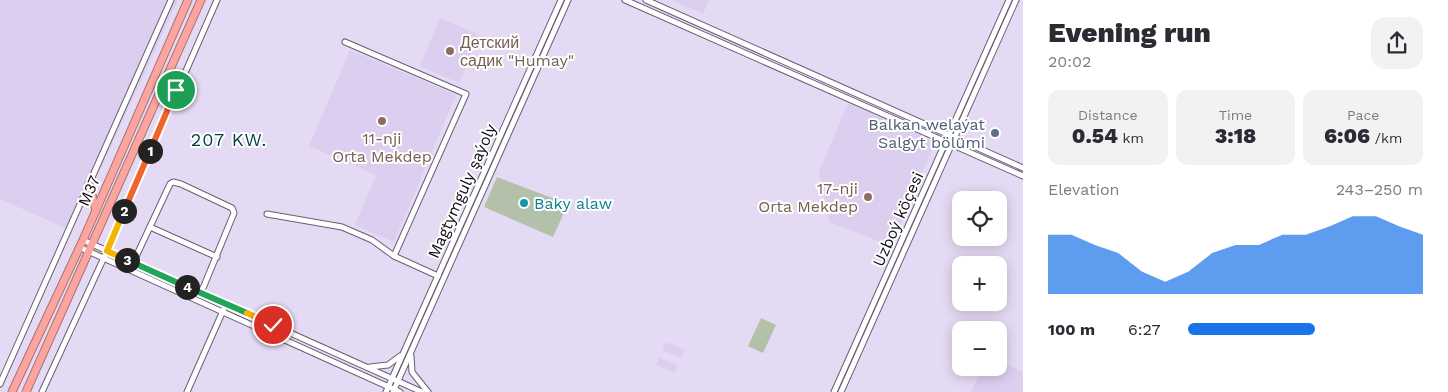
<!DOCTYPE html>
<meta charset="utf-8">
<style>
:root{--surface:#fff;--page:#f2f2f3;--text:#2b2b33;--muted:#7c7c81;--accent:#1a73e8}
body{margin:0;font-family:"Work Sans",sans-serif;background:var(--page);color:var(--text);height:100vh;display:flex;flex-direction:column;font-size:19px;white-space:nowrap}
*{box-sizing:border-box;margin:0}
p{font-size:16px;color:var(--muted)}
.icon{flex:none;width:28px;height:28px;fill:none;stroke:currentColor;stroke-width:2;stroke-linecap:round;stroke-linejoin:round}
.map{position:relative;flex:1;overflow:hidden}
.side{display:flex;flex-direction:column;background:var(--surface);width:425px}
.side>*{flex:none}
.tools{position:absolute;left:952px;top:191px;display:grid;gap:10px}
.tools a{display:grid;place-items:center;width:55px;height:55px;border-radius:10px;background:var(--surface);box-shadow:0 2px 12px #0003;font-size:25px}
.pin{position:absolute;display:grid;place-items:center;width:42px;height:42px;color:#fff;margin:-21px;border:2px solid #fff;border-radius:50%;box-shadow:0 1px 5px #0007}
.km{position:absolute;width:25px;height:25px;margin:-12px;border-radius:50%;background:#222;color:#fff;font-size:14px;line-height:25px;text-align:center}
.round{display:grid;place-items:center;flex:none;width:52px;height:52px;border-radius:15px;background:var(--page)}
.summary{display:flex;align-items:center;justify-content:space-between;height:85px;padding:0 25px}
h1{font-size:28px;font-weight:800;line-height:38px}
.metrics{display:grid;grid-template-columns:repeat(3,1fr);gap:8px;height:85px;padding:5px 25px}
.metrics div{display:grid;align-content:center;border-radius:12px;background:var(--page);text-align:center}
.metrics b{font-size:21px;font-weight:800}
.metrics small{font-size:14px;font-weight:400}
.metrics p{font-size:14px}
.chart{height:140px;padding:10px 25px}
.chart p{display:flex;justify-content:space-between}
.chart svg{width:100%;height:90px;margin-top:5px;fill:var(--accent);opacity:.7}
ul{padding:0 25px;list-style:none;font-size:16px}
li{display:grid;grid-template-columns:80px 60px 1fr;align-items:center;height:38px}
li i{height:12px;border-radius:6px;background:var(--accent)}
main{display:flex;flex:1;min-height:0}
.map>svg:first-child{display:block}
.built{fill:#dcceee}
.green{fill:#b3c1aa}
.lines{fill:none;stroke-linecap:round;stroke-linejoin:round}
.minor-casing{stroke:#685e74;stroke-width:7}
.highway-casing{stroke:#a9706f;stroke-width:9}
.minor{stroke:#fff;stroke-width:5}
.highway{stroke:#fca59f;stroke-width:7}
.split-1-casing{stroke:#fff;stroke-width:10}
.split-2-casing{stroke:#fff;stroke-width:10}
.split-3-casing{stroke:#fff;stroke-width:10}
.split-4-casing{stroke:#fff;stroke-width:10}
.split-5-casing{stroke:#fff;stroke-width:10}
.split-6-casing{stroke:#fff;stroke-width:10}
.split-1{stroke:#f0652b;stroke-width:6}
.split-2{stroke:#f0652b;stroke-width:6}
.split-3{stroke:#f5b400;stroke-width:6}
.split-4{stroke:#22a559;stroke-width:6}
.split-5{stroke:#22a559;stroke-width:6}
.split-6{stroke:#f5b400;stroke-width:6}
.education-dot{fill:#8d6e63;stroke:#fff;stroke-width:2}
.service-dot{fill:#5c6f8a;stroke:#fff;stroke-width:2}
.culture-dot{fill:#0f9aa8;stroke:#fff;stroke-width:2}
.labels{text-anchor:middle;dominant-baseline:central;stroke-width:4;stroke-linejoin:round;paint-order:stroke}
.education-label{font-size:16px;fill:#785e54;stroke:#fff;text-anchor:start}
.service-label{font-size:16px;fill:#4e5e75;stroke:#fff;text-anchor:end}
.street-label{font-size:16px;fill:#100d15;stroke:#fff}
.culture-label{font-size:16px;fill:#0d838f;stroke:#fff;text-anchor:start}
.neighbourhood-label{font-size:18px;letter-spacing:1px;fill:#00423e;stroke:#fff}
</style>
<main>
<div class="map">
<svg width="1023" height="392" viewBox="0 0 1023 392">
<rect width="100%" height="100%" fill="#e5daf3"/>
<g class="built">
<polygon points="0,0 178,0 72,231 0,199"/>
<polygon points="671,0 709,0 703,14"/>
<polygon points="440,18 479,35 459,83 420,66"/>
<polygon points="350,50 456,95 394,242 355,225 376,175 309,146"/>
<polygon points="848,103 935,142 891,246 829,222 819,172"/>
<polygon points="666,342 685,350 682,358 662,350"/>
<polygon points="659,357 678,366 675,373 656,365"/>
<polygon points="999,360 1023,372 1023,392 971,392 982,368 999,368"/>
</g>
<g class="green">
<polygon points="497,177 568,204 553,237 484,207"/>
<polygon points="761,318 776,325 763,353 748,346"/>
</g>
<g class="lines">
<defs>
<g id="minor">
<polyline points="625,0 1023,176"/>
<polyline points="646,0 1023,168"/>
<polyline points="345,42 466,94 394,256"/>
<polyline points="267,214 342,227 372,240 394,256 438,276"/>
<polyline points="150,227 217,257"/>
<polyline points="83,240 422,392"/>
<polyline points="79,247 400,392"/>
<polyline points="133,263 170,184 173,182 181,184 232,208 234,213 201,293"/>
<polyline points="411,356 412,372 428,392"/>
<polyline points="370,367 388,365 400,356"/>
<polyline points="0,384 171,0"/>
<polyline points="42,392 107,251 217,0"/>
<polyline points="187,392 226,304"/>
<polyline points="386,392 561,0"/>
<polyline points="393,392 568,0"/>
<polyline points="834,392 1009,0"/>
<polyline points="841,392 1016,0"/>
</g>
<g id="highway">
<polyline points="89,183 96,211"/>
<polyline points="12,392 83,240 188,0"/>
<polyline points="26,392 201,0"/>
</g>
</defs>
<use href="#minor" class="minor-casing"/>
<use href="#highway" class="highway-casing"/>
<use href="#minor" class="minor"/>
<use href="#highway" class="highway"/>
</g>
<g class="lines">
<defs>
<polyline id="split-1" points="150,151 176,90"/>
<polyline id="split-2" points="124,211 150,151"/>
<polyline id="split-3" points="124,211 107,251 127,260"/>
<polyline id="split-4" points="127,260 187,287"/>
<polyline id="split-5" points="187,287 247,313"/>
<polyline id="split-6" points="247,313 273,325"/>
</defs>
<use href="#split-1" class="split-1-casing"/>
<use href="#split-2" class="split-2-casing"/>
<use href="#split-3" class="split-3-casing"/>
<use href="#split-4" class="split-4-casing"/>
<use href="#split-5" class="split-5-casing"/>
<use href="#split-6" class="split-6-casing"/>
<use href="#split-1" class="split-1"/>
<use href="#split-2" class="split-2"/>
<use href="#split-3" class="split-3"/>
<use href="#split-4" class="split-4"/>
<use href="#split-5" class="split-5"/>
<use href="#split-6" class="split-6"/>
</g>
<g class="education-dot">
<circle cx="450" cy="51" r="5"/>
<circle cx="382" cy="121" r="5"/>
<circle cx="868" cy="197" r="5"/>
</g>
<circle class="service-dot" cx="995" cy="133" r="5"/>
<circle class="culture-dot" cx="524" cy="203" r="5"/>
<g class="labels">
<g class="education-label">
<text x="460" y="42">Детский<tspan x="460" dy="18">садик "Humay"</tspan></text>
<text x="382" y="138" text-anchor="middle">11-nji<tspan x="382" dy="18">Orta Mekdep</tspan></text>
<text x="858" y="188" text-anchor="end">17-nji<tspan x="858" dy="18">Orta Mekdep</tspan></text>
</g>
<g class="service-label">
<text x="985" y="124">Balkan welaýat<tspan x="985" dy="18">Salgyt bölümi</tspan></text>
</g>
<g class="street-label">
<text transform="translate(89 191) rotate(-66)">M37</text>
<text transform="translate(462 191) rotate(-66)">Magtymguly şaýoly</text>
<text transform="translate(898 219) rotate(-66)">Uzboý köçesi</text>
</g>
<g class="culture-label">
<text x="534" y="203">Baky alaw</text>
</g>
<g class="neighbourhood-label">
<text x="229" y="139">207 KW.</text>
</g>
</g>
</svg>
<div class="tools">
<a><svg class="icon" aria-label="locate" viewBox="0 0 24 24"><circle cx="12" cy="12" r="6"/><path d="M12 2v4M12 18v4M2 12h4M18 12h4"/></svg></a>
<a>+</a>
<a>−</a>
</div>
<div class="pin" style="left:176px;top:90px;background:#1e9e55"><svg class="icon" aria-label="arrive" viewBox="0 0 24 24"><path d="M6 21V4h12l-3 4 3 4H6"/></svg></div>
<div class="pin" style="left:273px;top:325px;background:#d93025"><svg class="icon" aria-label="check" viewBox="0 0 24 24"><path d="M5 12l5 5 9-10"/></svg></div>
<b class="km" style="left:150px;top:151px">1</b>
<b class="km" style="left:124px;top:211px">2</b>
<b class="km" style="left:127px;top:260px">3</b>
<b class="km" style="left:187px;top:287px">4</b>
</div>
<section class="side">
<div class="summary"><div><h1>Evening run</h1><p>20:02</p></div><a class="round"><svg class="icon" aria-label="share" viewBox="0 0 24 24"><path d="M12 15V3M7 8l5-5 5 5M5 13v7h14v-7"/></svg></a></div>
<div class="metrics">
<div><p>Distance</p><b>0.54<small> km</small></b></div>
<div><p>Time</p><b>3:18</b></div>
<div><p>Pace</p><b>6:06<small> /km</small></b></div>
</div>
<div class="chart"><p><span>Elevation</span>243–250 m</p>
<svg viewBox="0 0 160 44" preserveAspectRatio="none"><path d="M0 44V15L10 15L20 20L30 24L40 33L50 38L60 33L70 24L80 20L90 20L100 15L110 15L120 11L130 6L140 6L150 11L160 15V44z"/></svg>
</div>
<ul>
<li><b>100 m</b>6:27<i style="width:54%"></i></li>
</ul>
</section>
</main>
